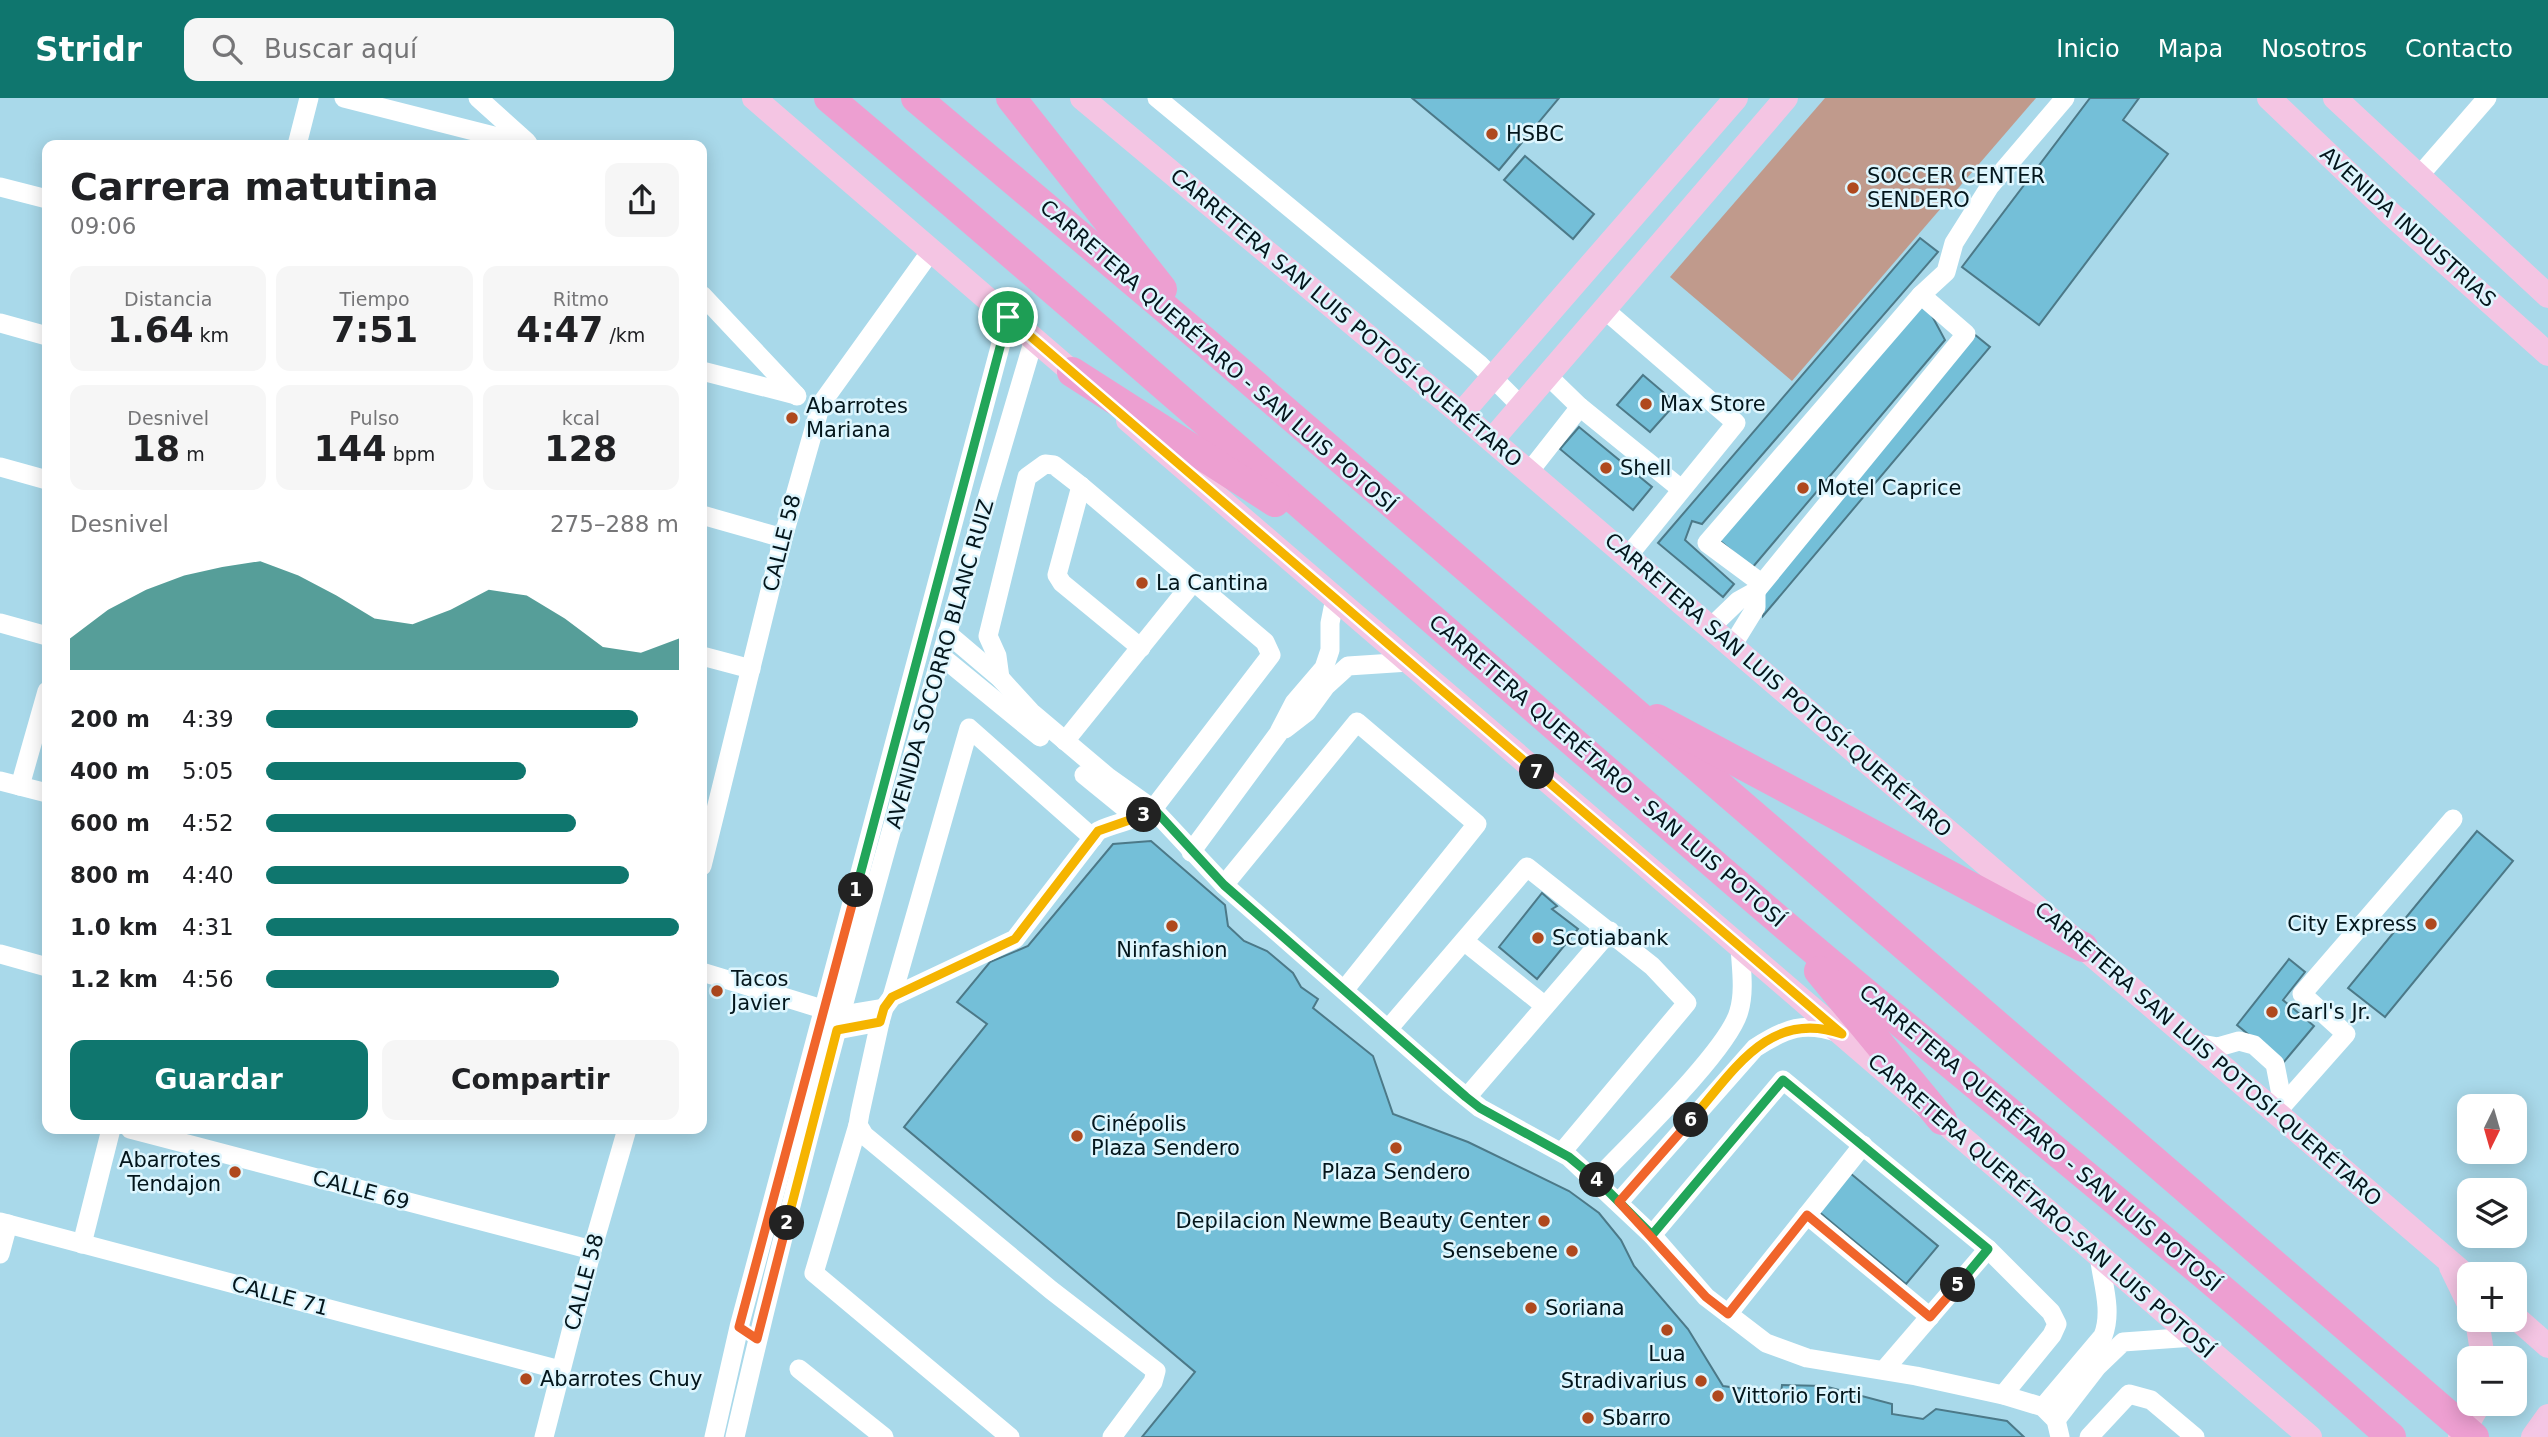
<!DOCTYPE html>
<html lang="es">
<meta charset="utf-8">
<style>
:root{--surface:#fff;--page:#f6f6f6;--text:#202124;--muted:#757577;--accent:#0f766e}
body{margin:0;font-family:"DejaVu Sans",sans-serif;background:var(--page);color:var(--text);height:100vh;display:flex;flex-direction:column;font-size:26px;white-space:nowrap}
*{box-sizing:border-box;margin:0}
p{font-size:23px;color:var(--muted)}
.icon{flex:none;width:38px;height:38px;fill:none;stroke:currentColor;stroke-width:2;stroke-linecap:round;stroke-linejoin:round}
.map{position:relative;flex:1;overflow:hidden}
.panel{position:absolute;left:42px;top:42px;width:665px;height:994px;display:flex;flex-direction:column;background:var(--surface);border-radius:14px;box-shadow:0 4px 18px #0003}
.panel>*{flex:none}
.needle{width:46px;rotate:185deg}
.controls{position:absolute;left:2457px;top:996px;display:grid;gap:14px}
.controls a{display:grid;place-items:center;width:70px;height:70px;border-radius:14px;background:var(--surface);box-shadow:0 4px 18px #0003;font-size:35px}
.pin{position:absolute;display:grid;place-items:center;width:60px;height:60px;color:#fff;margin:-30px;border:4px solid #fff;border-radius:50%;box-shadow:0 2px 7px #0007}
.km{position:absolute;width:35px;height:35px;margin:-18px;border-radius:50%;background:#222;color:#fff;font-size:19px;line-height:35px;text-align:center}
.round{display:grid;place-items:center;flex:none;width:74px;height:74px;border-radius:14px;background:var(--page)}
.summary{display:flex;align-items:center;justify-content:space-between;height:119px;padding:0 28px}
h1{font-size:38px;font-weight:700;line-height:52px}
.figures{display:grid;grid-template-columns:repeat(3,1fr);gap:10px;height:119px;padding:7px 28px}
.figures div{display:grid;align-content:center;border-radius:14px;background:var(--page);text-align:center}
.figures b{font-size:35px;font-weight:700}
.figures small{font-size:19px;font-weight:400}
.figures p{font-size:19px}
.chart{height:196px;padding:14px 28px}
.chart p{display:flex;justify-content:space-between}
.chart svg{width:100%;height:126px;margin-top:7px;fill:var(--accent);opacity:.7}
.action{display:flex;gap:14px;margin-top:auto;padding:14px 28px}
.action a{flex:1;height:80px;border-radius:14px;background:var(--accent);color:#fff;font-size:28px;font-weight:700;line-height:80px;text-align:center}
.action a+a{background:var(--page);color:var(--text)}
ul{padding:0 28px;list-style:none;font-size:23px}
li{display:grid;grid-template-columns:112px 84px 1fr;align-items:center;height:52px}
li i{height:18px;border-radius:9px;background:var(--accent)}
header{display:flex;align-items:center;gap:42px;box-sizing:border-box;height:98px;padding:0 35px;background:var(--accent);color:#fff}
header strong{font-size:33px}
nav{display:flex;gap:38px;margin-inline-start:auto;font-size:24px}
.search{width:490px;height:63px;background:var(--page);display:flex;align-items:center;gap:18px;box-sizing:border-box;padding:0 24px;border-radius:14px;color:var(--muted);font-size:26px}
.map>svg:first-child{display:block}
.green{fill:#c09a8c}
.building{fill:#74bfd8;stroke:#4c7988;stroke-width:2}
.lines{fill:none;stroke-linecap:round;stroke-linejoin:round}
.minor{stroke:#fff;stroke-width:19}
.major{stroke:#f4c5e3;stroke-width:24}
.highway{stroke:#ed9fd1;stroke-width:30}
.split-1-casing{stroke:#fff;stroke-width:14}
.split-2-casing{stroke:#fff;stroke-width:14}
.split-3-casing{stroke:#fff;stroke-width:14}
.split-4-casing{stroke:#fff;stroke-width:14}
.split-5-casing{stroke:#fff;stroke-width:14}
.split-6-casing{stroke:#fff;stroke-width:14}
.split-7-casing{stroke:#fff;stroke-width:14}
.split-8-casing{stroke:#fff;stroke-width:14}
.split-1{stroke:#22a559;stroke-width:9}
.split-2{stroke:#f0652b;stroke-width:9}
.split-3{stroke:#f5b400;stroke-width:9}
.split-4{stroke:#22a559;stroke-width:9}
.split-5{stroke:#22a559;stroke-width:9}
.split-6{stroke:#f0652b;stroke-width:9}
.split-7{stroke:#f5b400;stroke-width:9}
.split-8{stroke:#f5b400;stroke-width:9}
.poi-dot{fill:#af491e;stroke:#def6fe;stroke-width:2.5}
.labels{text-anchor:middle;dominant-baseline:central;stroke-width:5;stroke-linejoin:round;paint-order:stroke}
.poi-label{font-size:21px;fill:#04161c;stroke:#def6fe;text-anchor:start}
.street-label{font-size:21px;fill:#04161c;stroke:#def6fe}
</style>
<header>
<strong>Stridr</strong>
<div class="search"><svg class="icon" aria-label="search" viewBox="0 0 24 24"><circle cx="10" cy="10" r="6"/><path d="M15 15l6 6"/></svg>Buscar aquí</div>
<nav><a>Inicio</a><a>Mapa</a><a>Nosotros</a><a>Contacto</a></nav>
</header>
<div class="map">
<svg width="2548" height="1339" viewBox="0 0 2548 1339">
<rect width="100%" height="100%" fill="#a9d9ea"/>
<polygon class="green" points="1825,0 2036,0 1792,283 1670,179"/>
<g class="building">
<polygon points="1412,0 1559,0 1499,72"/>
<polygon points="2090,0 2139,0 2123,22 2168,56 2039,227 1962,169"/>
<polygon points="1525,58 1594,116 1573,141 1504,82"/>
<polygon points="1920,140 1938,154 1702,426 1692,423 1685,442 1734,486 1723,499 1658,445"/>
<polygon points="1924,203 1945,242 1752,470 1719,442"/>
<polygon points="1974,236 1990,249 1763,518 1761,487"/>
<polygon points="1643,277 1676,305 1650,334 1617,307"/>
<polygon points="1579,329 1652,389 1633,412 1560,351"/>
<polygon points="2477,733 2513,763 2385,919 2348,890"/>
<polygon points="1151,743 1225,807 1228,828 1244,843 1267,853 1293,875 1301,889 1318,901 1313,910 1373,958 1393,1016 1468,1044 1569,1093 1599,1115 1621,1142 1634,1168 1688,1231 1723,1288 1781,1296 1782,1287 1824,1288 1892,1306 1892,1316 1923,1321 1936,1311 2007,1323 2024,1339 1142,1339 1195,1274 904,1029 987,926 957,904 990,864 1028,848 1113,746"/>
<polygon points="1542,795 1557,808 1552,811 1578,831 1537,881 1499,849"/>
<polygon points="2289,861 2305,874 2283,902 2314,928 2283,965 2237,927"/>
<polygon points="1850,1075 1938,1148 1906,1186 1818,1113"/>
</g>
<g class="lines">
<g class="minor">
<polyline points="344,0 529,47"/>
<polyline points="478,0 527,44"/>
<polyline points="1157,0 1479,266 1521,308"/>
<polyline points="297,47 309,0"/>
<polyline points="2419,78 2487,0"/>
<polyline points="0,89 47,101"/>
<polyline points="702,197 797,298"/>
<polyline points="1921,197 1946,174 1954,145 1990,88 2065,0"/>
<polyline points="1605,212 1736,325 1628,458"/>
<polyline points="0,225 47,238"/>
<polyline points="702,273 796,297"/>
<polyline points="1547,277 1580,309"/>
<polyline points="0,369 47,382"/>
<polyline points="1529,374 1580,309 1681,391"/>
<polyline points="1081,388 1057,477 1062,485 1141,550"/>
<polyline points="702,417 783,440"/>
<polyline points="0,525 47,538"/>
<polyline points="1711,529 1738,503 1756,493 1966,236 1921,197 1707,445 1761,485"/>
<polyline points="947,535 1000,580 1031,614 1108,679 1153,711 1224,787 1449,985 1480,1010 1569,1059 1652,1137 1706,1199 1766,1245 1807,1260 1916,1278 2003,1297 2043,1309 2056,1322 2060,1339"/>
<polyline points="1732,548 1756,509 1756,493"/>
<polyline points="702,558 751,571"/>
<polyline points="941,558 1040,639"/>
<path d="M1000 580 997 558 988 538 1027 379 1045 366 1054 367 1081 388 1265 544 1271 557 1153 711C1136 723 1117 724 1098 733L1015 841 892 899 884 910 880 924 860 1015 858 1027 864 1037 1051 1192 1156 1273 1153 1284 1112 1339"/>
<polyline points="1285,631 1307,614 1326,588 1348,568 1409,564"/>
<polyline points="1065,643 1194,483"/>
<polyline points="1084,677 1138,721"/>
<polyline points="0,683 47,695"/>
<polyline points="20,688 47,593"/>
<polyline points="1191,754 1278,636 1294,605 1324,570 1330,552 1330,525 1335,500"/>
<polyline points="702,768 783,440 821,306 931,153"/>
<polyline points="1224,787 1357,624 1477,726 1345,891"/>
<polyline points="1464,843 1545,908"/>
<polyline points="0,856 47,869"/>
<polyline points="702,874 842,917 884,910"/>
<polyline points="892,899 969,630 1093,740"/>
<polyline points="827,930 837,932 880,924"/>
<polyline points="1389,930 1527,769 1652,868 1687,905 1562,1054"/>
<polyline points="2196,945 2218,949 2239,943 2254,947 2275,966 2283,1007"/>
<polyline points="1467,999 1610,833"/>
<polyline points="2276,1015 2346,936 2302,896 2453,721"/>
<polyline points="858,1027 814,1175 1010,1339"/>
<polyline points="130,1031 592,1152"/>
<path d="M1596 1082C1628 1048 1729 952 1739 913 1745 893 1741 869 1740 848"/>
<path d="M1619 1104 1755 950C1786 930 1804 923 1839 935"/>
<polyline points="1807,1117 1930,1219"/>
<polyline points="0,1124 560,1272"/>
<polyline points="1652,1137 1783,982 1988,1151 2051,1214 2057,1226 2052,1237 2003,1297"/>
<polyline points="82,1146 111,1031"/>
<polyline points="0,1156 8,1126"/>
<polyline points="1728,1216 1863,1047"/>
<polyline points="799,1271 884,1339"/>
<polyline points="1884,1272 1988,1151"/>
<path d="M2043 1309 2103 1238C2113 1212 2102 1184 2099 1157"/>
<polyline points="2056,1322 2097,1269 2123,1244 2194,1239"/>
<polyline points="544,1339 592,1152 627,1031"/>
<polyline points="714,1339 739,1229 1008,219"/>
<path d="M735 1339C820 970 926 605 1034 241"/>
<polyline points="2089,1339 2129,1296 2151,1302 2195,1339"/>
</g>
<g class="major">
<polyline points="754,0 1085,285"/>
<polyline points="1082,0 1461,316 2469,1180"/>
<polyline points="2269,0 2392,117 2548,256"/>
<polyline points="2335,0 2548,198"/>
<polyline points="1461,316 1736,0"/>
<polyline points="1128,322 2310,1339"/>
<polyline points="1492,342 1786,0"/>
<polyline points="2451,1169 2469,1206"/>
<polyline points="2515,1219 2548,1248"/>
<polyline points="2477,1222 2483,1260"/>
<polyline points="2460,1339 2479,1306"/>
<polyline points="2533,1339 2548,1318"/>
</g>
<g class="highway">
<path d="M829 0C1145 267 1454 542 1767 812 1974 989 2189 1157 2391 1339"/>
<polyline points="916,0 1204,243 2474,1339"/>
<polyline points="1011,0 1162,191"/>
<polyline points="1072,274 1275,404"/>
<polyline points="1657,621 2083,849"/>
<polyline points="1819,873 1942,1022"/>
</g>
</g>
<g class="lines">
<defs>
<polyline id="split-1" points="856,792 1008,219"/>
<polyline id="split-2" points="787,1125 757,1241 739,1229 856,792"/>
<polyline id="split-3" points="787,1125 837,932 880,924 884,910 892,899 1015,841 1098,733 1144,717"/>
<polyline id="split-4" points="1144,717 1153,710 1224,787 1466,999 1480,1010 1569,1059 1597,1082"/>
<polyline id="split-5" points="1597,1082 1652,1137 1783,982 1988,1151 1958,1187"/>
<polyline id="split-6" points="1691,1022 1619,1104 1706,1199 1728,1216 1807,1117 1930,1219 1958,1187"/>
<path id="split-7" d="M1537 674 1842 936C1769 910 1733 974 1691 1022"/>
<polyline id="split-8" points="1008,219 1537,674"/>
</defs>
<use href="#split-1" class="split-1-casing"/>
<use href="#split-2" class="split-2-casing"/>
<use href="#split-3" class="split-3-casing"/>
<use href="#split-4" class="split-4-casing"/>
<use href="#split-5" class="split-5-casing"/>
<use href="#split-6" class="split-6-casing"/>
<use href="#split-7" class="split-7-casing"/>
<use href="#split-8" class="split-8-casing"/>
<use href="#split-1" class="split-1"/>
<use href="#split-2" class="split-2"/>
<use href="#split-3" class="split-3"/>
<use href="#split-4" class="split-4"/>
<use href="#split-5" class="split-5"/>
<use href="#split-6" class="split-6"/>
<use href="#split-7" class="split-7"/>
<use href="#split-8" class="split-8"/>
</g>
<g class="poi-dot">
<circle cx="1492" cy="36" r="7"/>
<circle cx="1853" cy="90" r="7"/>
<circle cx="1646" cy="306" r="7"/>
<circle cx="792" cy="320" r="7"/>
<circle cx="1606" cy="370" r="7"/>
<circle cx="1803" cy="390" r="7"/>
<circle cx="1142" cy="485" r="7"/>
<circle cx="2431" cy="826" r="7"/>
<circle cx="1172" cy="828" r="7"/>
<circle cx="1538" cy="840" r="7"/>
<circle cx="717" cy="893" r="7"/>
<circle cx="2272" cy="914" r="7"/>
<circle cx="1077" cy="1038" r="7"/>
<circle cx="1396" cy="1050" r="7"/>
<circle cx="235" cy="1074" r="7"/>
<circle cx="1544" cy="1123" r="7"/>
<circle cx="1572" cy="1153" r="7"/>
<circle cx="1531" cy="1210" r="7"/>
<circle cx="1667" cy="1232" r="7"/>
<circle cx="526" cy="1281" r="7"/>
<circle cx="1701" cy="1283" r="7"/>
<circle cx="1718" cy="1298" r="7"/>
<circle cx="1588" cy="1320" r="7"/>
</g>
<g class="labels">
<g class="poi-label">
<text x="1506" y="36">HSBC</text>
<text x="1867" y="78">SOCCER CENTER<tspan x="1867" dy="24">SENDERO</tspan></text>
<text x="1660" y="306">Max Store</text>
<text x="806" y="308">Abarrotes<tspan x="806" dy="24">Mariana</tspan></text>
<text x="1620" y="370">Shell</text>
<text x="1817" y="390">Motel Caprice</text>
<text x="1156" y="485">La Cantina</text>
<text x="2417" y="826" text-anchor="end">City Express</text>
<text x="1552" y="840">Scotiabank</text>
<text x="1172" y="852" text-anchor="middle">Ninfashion</text>
<text x="731" y="881">Tacos<tspan x="731" dy="24">Javier</tspan></text>
<text x="2286" y="914">Carl's Jr.</text>
<text x="1091" y="1026">Cinépolis<tspan x="1091" dy="24">Plaza Sendero</tspan></text>
<text x="221" y="1062" text-anchor="end">Abarrotes<tspan x="221" dy="24">Tendajon</tspan></text>
<text x="1396" y="1074" text-anchor="middle">Plaza Sendero</text>
<text x="1530" y="1123" text-anchor="end">Depilacion Newme Beauty Center</text>
<text x="1558" y="1153" text-anchor="end">Sensebene</text>
<text x="1545" y="1210">Soriana</text>
<text x="1667" y="1256" text-anchor="middle">Lua</text>
<text x="540" y="1281">Abarrotes Chuy</text>
<text x="1687" y="1283" text-anchor="end">Stradivarius</text>
<text x="1732" y="1298">Vittorio Forti</text>
<text x="1602" y="1320">Sbarro</text>
</g>
<g class="street-label">
<text transform="translate(2408 129) rotate(42)">AVENIDA INDUSTRIAS</text>
<text transform="translate(1346 220) rotate(40)">CARRETERA SAN LUIS POTOSÍ-QUERÉTARO</text>
<text transform="translate(1218 258) rotate(41)">CARRETERA QUERÉTARO - SAN LUIS POTOSÍ</text>
<text transform="translate(782 445) rotate(-76)">CALLE 58</text>
<text transform="translate(940 566) rotate(-74)">AVENIDA SOCORRO BLANC RUIZ</text>
<text transform="translate(1778 587) rotate(41)">CARRETERA SAN LUIS POTOSÍ-QUERÉTARO</text>
<text transform="translate(1607 673) rotate(41)">CARRETERA QUERÉTARO - SAN LUIS POTOSÍ</text>
<text transform="translate(2208 956) rotate(41)">CARRETERA SAN LUIS POTOSÍ-QUERÉTARO</text>
<text transform="translate(2040 1040) rotate(40)">CARRETERA QUERÉTARO - SAN LUIS POTOSÍ</text>
<text transform="translate(361 1092) rotate(15)">CALLE 69</text>
<text transform="translate(2041 1108) rotate(41)">CARRETERA QUERÉTARO-SAN LUIS POTOSÍ</text>
<text transform="translate(584 1184) rotate(-75)">CALLE 58</text>
<text transform="translate(280 1198) rotate(15)">CALLE 71</text>
</g>
</g>
</svg>
<div class="controls">
<a><svg class="needle" viewBox="-14 -14 28 28"><path d="M0-13l5 13h-10z" fill="#e53935"/><path d="M0 13l5-13h-10z" fill="#757577"/></svg></a>
<a><svg class="icon" aria-label="layers" viewBox="0 0 24 24"><path d="M12 4l9 5-9 5-9-5zM3 14l9 5 9-5"/></svg></a>
<a>+</a>
<a>−</a>
</div>
<div class="pin" style="left:1008px;top:219px;background:#1e9e55"><svg class="icon" aria-label="arrive" viewBox="0 0 24 24"><path d="M6 21V4h12l-3 4 3 4H6"/></svg></div>
<b class="km" style="left:856px;top:792px">1</b>
<b class="km" style="left:787px;top:1125px">2</b>
<b class="km" style="left:1144px;top:717px">3</b>
<b class="km" style="left:1597px;top:1082px">4</b>
<b class="km" style="left:1958px;top:1187px">5</b>
<b class="km" style="left:1691px;top:1022px">6</b>
<b class="km" style="left:1537px;top:674px">7</b>
<section class="panel">
<div class="summary"><div><h1>Carrera matutina</h1><p>09:06</p></div><a class="round"><svg class="icon" aria-label="share" viewBox="0 0 24 24"><path d="M12 15V3M7 8l5-5 5 5M5 13v7h14v-7"/></svg></a></div>
<div class="figures">
<div><p>Distancia</p><b>1.64<small> km</small></b></div>
<div><p>Tiempo</p><b>7:51</b></div>
<div><p>Ritmo</p><b>4:47<small> /km</small></b></div>
</div>
<div class="figures">
<div><p>Desnivel</p><b>18<small> m</small></b></div>
<div><p>Pulso</p><b>144<small> bpm</small></b></div>
<div><p>kcal</p><b>128</b></div>
</div>
<div class="chart"><p><span>Desnivel</span>275–288 m</p>
<svg viewBox="0 0 160 44" preserveAspectRatio="none"><path d="M0 44V33L10 23L20 16L30 11L40 8L50 6L60 11L70 18L80 26L90 28L100 23L110 16L120 18L130 26L140 36L150 38L160 33V44z"/></svg>
</div>
<ul>
<li><b>200 m</b>4:39<i style="width:90%"></i></li>
<li><b>400 m</b>5:05<i style="width:63%"></i></li>
<li><b>600 m</b>4:52<i style="width:75%"></i></li>
<li><b>800 m</b>4:40<i style="width:88%"></i></li>
<li><b>1.0 km</b>4:31<i style="width:100%"></i></li>
<li><b>1.2 km</b>4:56<i style="width:71%"></i></li>
</ul>
<div class="action"><a>Guardar</a><a>Compartir</a></div>
</section>
</div>
